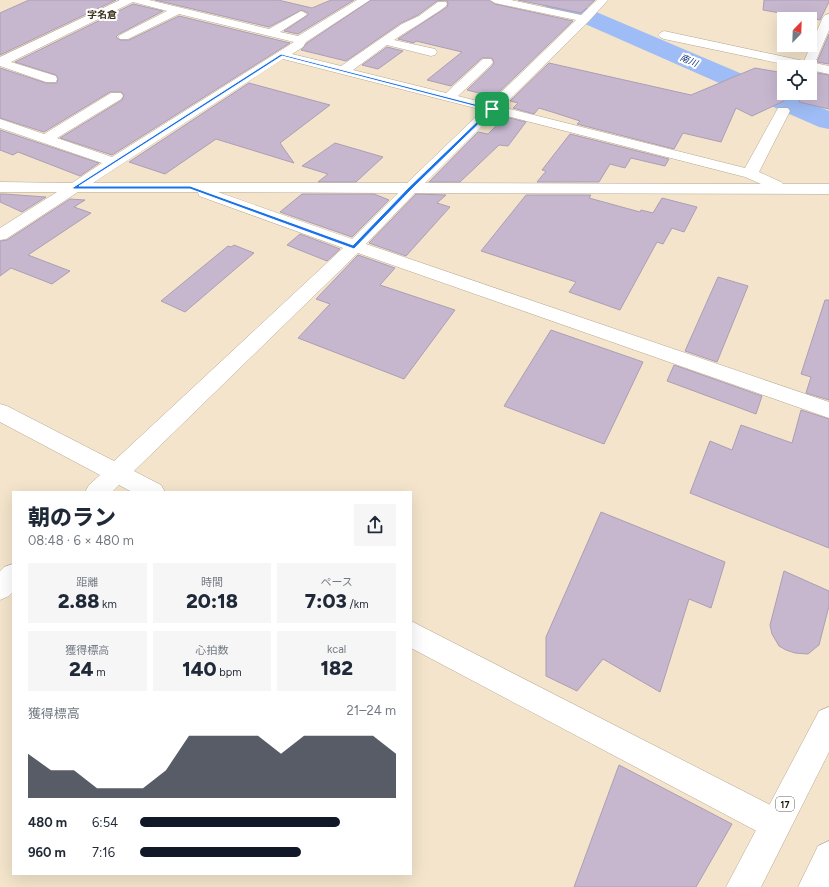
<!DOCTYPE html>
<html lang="ja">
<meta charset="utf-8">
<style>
:root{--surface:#fff;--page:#f6f6f7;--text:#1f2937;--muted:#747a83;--accent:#111827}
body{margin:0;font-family:Figtree,"Noto Sans JP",sans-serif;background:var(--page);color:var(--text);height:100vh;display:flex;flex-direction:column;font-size:15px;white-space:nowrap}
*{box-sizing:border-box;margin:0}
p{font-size:13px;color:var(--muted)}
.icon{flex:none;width:22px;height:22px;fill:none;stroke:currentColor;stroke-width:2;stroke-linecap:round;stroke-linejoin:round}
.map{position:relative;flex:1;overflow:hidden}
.details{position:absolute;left:12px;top:491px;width:400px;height:384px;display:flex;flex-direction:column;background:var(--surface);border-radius:0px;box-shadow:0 4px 16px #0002}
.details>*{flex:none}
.needle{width:26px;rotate:23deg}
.buttons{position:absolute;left:777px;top:12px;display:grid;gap:8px}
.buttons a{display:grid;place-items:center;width:40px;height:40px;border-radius:0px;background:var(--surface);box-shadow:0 4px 16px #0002;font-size:20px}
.pin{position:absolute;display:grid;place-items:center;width:34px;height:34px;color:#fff;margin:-17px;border-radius:8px;box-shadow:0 2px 6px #0006}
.round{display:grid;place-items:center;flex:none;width:42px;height:42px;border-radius:0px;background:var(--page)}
.summary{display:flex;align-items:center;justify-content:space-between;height:68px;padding:0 16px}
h1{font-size:22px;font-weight:800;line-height:30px}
.metrics{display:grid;grid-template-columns:repeat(3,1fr);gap:6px;height:68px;padding:4px 16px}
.metrics div{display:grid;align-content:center;border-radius:0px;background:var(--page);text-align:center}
.metrics b{font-size:20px;font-weight:800}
.metrics small{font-size:11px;font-weight:400}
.metrics p{font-size:11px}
.chart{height:112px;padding:8px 16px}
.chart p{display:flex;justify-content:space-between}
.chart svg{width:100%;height:72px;margin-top:4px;fill:var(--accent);opacity:.7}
ul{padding:0 16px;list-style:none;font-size:13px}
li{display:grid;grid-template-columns:64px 48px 1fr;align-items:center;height:30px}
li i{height:10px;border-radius:5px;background:var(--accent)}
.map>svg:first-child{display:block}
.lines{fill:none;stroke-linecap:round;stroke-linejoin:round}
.river{fill:#9ebcf5;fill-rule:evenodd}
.building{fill:#c6b7cf;stroke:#ac9eb5}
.minor-casing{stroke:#b7a891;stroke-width:1}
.major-casing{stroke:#b7a891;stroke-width:1}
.minor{fill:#fff;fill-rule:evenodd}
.major{fill:#fff;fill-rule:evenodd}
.route{fill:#1a73e8;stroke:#fff;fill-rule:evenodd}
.labels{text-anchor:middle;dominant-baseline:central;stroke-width:4;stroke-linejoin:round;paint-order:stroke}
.far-water-label{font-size:9px;font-style:italic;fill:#0d2f7e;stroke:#fff}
.shield{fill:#fff;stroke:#625e58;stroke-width:1}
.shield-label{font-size:9px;font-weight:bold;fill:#1e1910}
.far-quarter-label{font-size:10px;font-weight:bold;fill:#3b2f1a;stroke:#fff}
</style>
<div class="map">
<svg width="829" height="887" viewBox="0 0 829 887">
<rect width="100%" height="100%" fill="#f3e4cb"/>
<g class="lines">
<polygon class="river" points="539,0 568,0 829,111 829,129 819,127 542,5"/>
</g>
<g class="building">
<polygon points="29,0 116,0 0,55 0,13"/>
<polygon points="155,0 278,0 312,8 331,0 354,0 298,34 284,31 308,15 308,13 302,10 269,27"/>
<polygon points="371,0 489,0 495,4 573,21 494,97 467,90 492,66 494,63 492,58 482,58 451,86 427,80 462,52 416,41 414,43 398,39 447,7 448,3 446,0 437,1 418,15 401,23 346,61 301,50 307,43"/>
<polygon points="518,0 595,0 581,13"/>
<polygon points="764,0 829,0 829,2 820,20 763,10"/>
<polygon points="133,4 163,11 119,34 116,37 120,40 129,40 179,16 290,43 112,155 60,138 122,100 124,95 121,92 110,92 44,132 0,118 0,68 46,83 57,83 58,79 56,75 15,62"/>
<polygon points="829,34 829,64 817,62"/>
<polygon points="387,47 403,51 378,69 362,65"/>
<polygon points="549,63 691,95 755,68 784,73 784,101 752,116 736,108 721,142 683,133 674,149 577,124 580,121 552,112 539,108 534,114 513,108 518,103 510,101"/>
<polygon points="812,72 829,75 829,109 799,102 803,93 810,93 810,78"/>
<polygon points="249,83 330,105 280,143 294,163 216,139 165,174 129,162"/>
<polygon points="505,117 526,122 508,146 499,145 460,182 429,182 478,132 488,134"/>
<polygon points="0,130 99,163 80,176 18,152 13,155 0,150"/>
<polygon points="570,134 669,159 665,166 631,158 625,168 610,164 599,182 537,182 546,171 542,170"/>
<polygon points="335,143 383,157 356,182 318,182 328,174 302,166"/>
<polygon points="0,194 4,194 46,197 22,212 0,202"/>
<polygon points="302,194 374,194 389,200 352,237 280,212"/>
<polygon points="416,194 446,195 437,203 450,207 406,256 369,243"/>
<polygon points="526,195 591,195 589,198 640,212 641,210 653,213 662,198 697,207 684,232 672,228 663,244 657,242 620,310 569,292 576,282 481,251"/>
<polygon points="70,199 85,200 74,207 91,213 28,255 70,271 52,284 11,268 0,276 0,241 7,240"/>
<polygon points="300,234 340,249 327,261 287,245"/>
<polygon points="234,245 254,253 185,312 161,301 228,246 231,247"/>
<polygon points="358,255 395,268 380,285 455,310 404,379 298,338 330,304 316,299"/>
<polygon points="718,277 748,286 717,362 685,351"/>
<polygon points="825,300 829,300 829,400 806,393 811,377 801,374"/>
<polygon points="551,330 643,362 604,444 504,406"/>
<polygon points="674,365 762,396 756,414 667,381"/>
<polygon points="801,410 829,419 829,548 690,493 710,441 732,450 741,425 792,443"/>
<polygon points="601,512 725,562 711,608 689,599 660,692 603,659 577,691 546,676 546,637"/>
<polygon points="784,571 829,591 829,606 819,645 808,654 795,653 786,650 779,646 772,634 770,625"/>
<polygon points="619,765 732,824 696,887 574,887"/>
</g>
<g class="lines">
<defs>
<g id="minor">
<path d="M120 0H149L269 29 301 11 307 14 305 16 280 32 298 36 357 0H370L306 42 303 47 292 54 341 66 402 24 419 16 438 2H446L447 4 446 6C429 19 411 28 394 40L435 49 437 52 435 55 431 56 387 45 353 70 446 93 483 59H491L493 62 491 65 458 96 489 104 576 20 495 3 490 0H511L581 15 597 0H608L589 21 502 107 745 168 778 108H788L790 111 759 172 781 182 783 184H829V194L415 193 366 244 829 402V418L358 253 134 471 161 485 165 492H132L119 485 112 492H85L89 485 100 475 0 422V404L7 406 114 461 343 248 199 196 198 192H78L6 239 0 240V228L57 192H0V182L72 183 102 163 0 128V119L44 134 111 93H121L123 96 121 99 57 138 112 157 294 42 179 14 128 39H120L118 37 120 35 167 11 133 2 11 62 56 76 57 79 56 82H46L0 66V57ZM283 59 483 110 407 183H93ZM495 113 745 177 761 184 425 183ZM218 192 398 193 352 239Z"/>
<polygon points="829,14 829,30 815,63 829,66 829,74 810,70 810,67 797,67 664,39 660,37 658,35 660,33 664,31 804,61 823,17 825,15"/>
<polygon points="786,93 800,93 797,99 787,99 785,96"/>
<polygon points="13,564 13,592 9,596 0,600 0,571 4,567"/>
<polygon points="411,621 786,813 791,824 786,835 775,840 764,835 411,648"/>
</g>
<g id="major">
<polygon points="829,707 829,752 761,887 726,887 819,711"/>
<polygon points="829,841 829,887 798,887 818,846"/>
</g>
</defs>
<use href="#minor" class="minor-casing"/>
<use href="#major" class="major-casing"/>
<use href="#minor" class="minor"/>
<use href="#major" class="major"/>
</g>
<path class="route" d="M281 54 494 109 412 189 354 249 190 189H74L72 188ZM282 56 489 110 408 188 353 245 190 186H79Z"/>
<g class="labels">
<g class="far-water-label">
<text transform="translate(689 60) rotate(23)">南川</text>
</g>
<rect class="shield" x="776" y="797" width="18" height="14" rx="3"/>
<g class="shield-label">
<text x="785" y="804">17</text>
</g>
<g class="far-quarter-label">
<text x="102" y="14">字名倉</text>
</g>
</g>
</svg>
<div class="buttons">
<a><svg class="needle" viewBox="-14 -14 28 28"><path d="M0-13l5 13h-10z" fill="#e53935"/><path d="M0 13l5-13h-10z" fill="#747a83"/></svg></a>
<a><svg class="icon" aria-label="locate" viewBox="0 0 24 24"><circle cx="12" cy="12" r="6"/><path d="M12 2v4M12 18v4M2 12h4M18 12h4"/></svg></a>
</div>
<div class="pin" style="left:492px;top:109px;background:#1e9e55"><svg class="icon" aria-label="arrive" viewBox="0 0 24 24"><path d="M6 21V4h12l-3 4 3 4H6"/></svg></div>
<section class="details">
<div class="summary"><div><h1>朝のラン</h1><p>08:48 · 6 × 480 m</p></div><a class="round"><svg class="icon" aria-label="share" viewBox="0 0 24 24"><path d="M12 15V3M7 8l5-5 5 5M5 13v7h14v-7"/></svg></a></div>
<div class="metrics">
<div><p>距離</p><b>2.88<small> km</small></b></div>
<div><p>時間</p><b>20:18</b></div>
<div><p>ペース</p><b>7:03<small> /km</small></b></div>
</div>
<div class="metrics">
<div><p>獲得標高</p><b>24<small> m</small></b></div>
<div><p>心拍数</p><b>140<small> bpm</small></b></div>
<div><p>kcal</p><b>182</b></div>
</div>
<div class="chart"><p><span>獲得標高</span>21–24 m</p>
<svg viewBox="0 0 160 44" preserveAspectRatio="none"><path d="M0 44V17L10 27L20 27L30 38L40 38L50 38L60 27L70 6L80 6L90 6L100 6L110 17L120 6L130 6L140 6L150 6L160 17V44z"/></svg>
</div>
<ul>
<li><b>480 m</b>6:54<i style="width:78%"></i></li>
<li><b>960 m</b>7:16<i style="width:63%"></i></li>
</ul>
</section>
</div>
